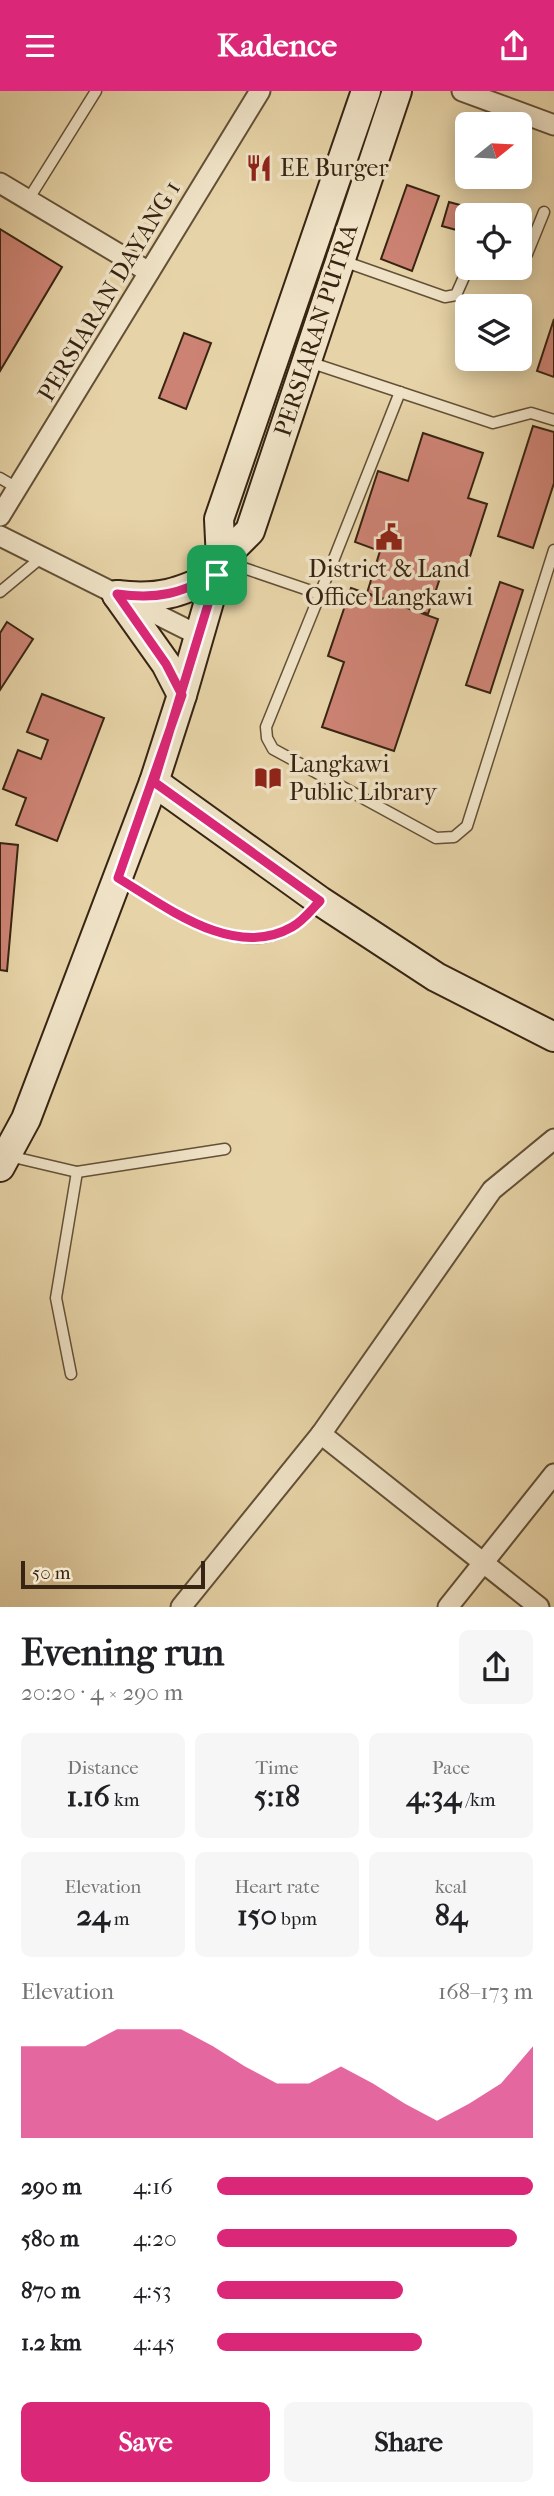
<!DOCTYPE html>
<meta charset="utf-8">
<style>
:root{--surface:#fff;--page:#f6f6f6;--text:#202124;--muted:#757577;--accent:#db2777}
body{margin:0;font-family:"IM FELL French Canon",serif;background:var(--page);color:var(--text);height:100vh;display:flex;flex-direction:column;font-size:26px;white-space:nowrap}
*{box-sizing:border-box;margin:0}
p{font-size:23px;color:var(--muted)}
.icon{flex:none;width:38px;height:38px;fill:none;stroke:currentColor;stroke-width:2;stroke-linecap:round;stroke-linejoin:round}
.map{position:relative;height:1516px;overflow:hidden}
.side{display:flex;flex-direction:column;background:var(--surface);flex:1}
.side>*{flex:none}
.needle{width:46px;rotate:72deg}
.buttons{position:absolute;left:455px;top:21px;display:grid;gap:14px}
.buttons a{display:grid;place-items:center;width:77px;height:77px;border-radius:10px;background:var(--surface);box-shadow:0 4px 18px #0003;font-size:35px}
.scale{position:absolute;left:21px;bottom:18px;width:184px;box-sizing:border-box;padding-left:7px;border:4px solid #372412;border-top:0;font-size:19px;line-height:24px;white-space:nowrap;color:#372412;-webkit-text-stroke:5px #efe2c6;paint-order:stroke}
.pin{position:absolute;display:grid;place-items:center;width:60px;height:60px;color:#fff;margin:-30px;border-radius:14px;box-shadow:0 4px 10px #0006}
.round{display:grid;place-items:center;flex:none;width:74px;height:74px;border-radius:10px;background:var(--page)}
.head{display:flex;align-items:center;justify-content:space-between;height:119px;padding:0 21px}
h1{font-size:38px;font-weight:700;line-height:52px}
.stats{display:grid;grid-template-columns:repeat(3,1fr);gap:10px;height:119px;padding:7px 21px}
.stats div{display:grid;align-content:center;border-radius:10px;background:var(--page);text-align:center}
.stats b{font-size:30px;font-weight:700}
.stats small{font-size:19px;font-weight:400}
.stats p{font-size:19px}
.chart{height:196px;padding:14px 21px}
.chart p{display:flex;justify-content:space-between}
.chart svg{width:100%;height:126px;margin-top:7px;fill:var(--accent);opacity:.7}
.action{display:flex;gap:14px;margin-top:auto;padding:14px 21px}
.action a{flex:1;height:80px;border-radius:10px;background:var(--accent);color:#fff;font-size:28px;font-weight:700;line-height:80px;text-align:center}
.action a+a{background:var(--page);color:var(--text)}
ul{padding:0 21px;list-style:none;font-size:23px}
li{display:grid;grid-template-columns:112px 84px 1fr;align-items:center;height:52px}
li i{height:18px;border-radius:9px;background:var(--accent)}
header{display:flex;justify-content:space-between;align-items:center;height:91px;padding:0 21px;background:var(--accent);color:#fff;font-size:32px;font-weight:700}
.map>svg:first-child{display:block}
.building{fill:#cd8374;stroke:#372412;stroke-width:2}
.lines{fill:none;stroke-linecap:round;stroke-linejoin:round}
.lane-casing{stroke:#635037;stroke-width:13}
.street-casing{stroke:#635037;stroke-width:23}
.secondary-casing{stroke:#372412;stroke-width:32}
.lane{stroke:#efe2c6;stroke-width:10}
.street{stroke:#efe2c6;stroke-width:19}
.secondary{stroke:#efe2c6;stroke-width:28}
.route-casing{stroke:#fff;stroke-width:14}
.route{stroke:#db2777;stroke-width:9}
.labels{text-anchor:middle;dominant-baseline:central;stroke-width:7;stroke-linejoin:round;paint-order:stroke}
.poi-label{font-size:24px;fill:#372412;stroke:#efe2c6;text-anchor:start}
.street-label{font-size:24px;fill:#372412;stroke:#efe2c6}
</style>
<header><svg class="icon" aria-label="menu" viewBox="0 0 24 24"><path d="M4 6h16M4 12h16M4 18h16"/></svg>Kadence<svg class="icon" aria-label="share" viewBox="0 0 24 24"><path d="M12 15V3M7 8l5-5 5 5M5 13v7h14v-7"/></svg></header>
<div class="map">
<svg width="554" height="1516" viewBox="0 0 554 1516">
<rect width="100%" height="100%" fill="#e6d3a7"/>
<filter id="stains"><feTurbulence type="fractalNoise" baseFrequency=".00286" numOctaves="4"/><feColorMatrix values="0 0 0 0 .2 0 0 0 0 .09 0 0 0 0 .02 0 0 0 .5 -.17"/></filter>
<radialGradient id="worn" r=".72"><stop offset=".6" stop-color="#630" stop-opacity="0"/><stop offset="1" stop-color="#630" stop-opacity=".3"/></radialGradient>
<g class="building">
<polygon points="407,94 439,105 412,180 381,168"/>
<polygon points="449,111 497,124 467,124 467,142 442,135"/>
<polygon points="0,138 62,176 0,280"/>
<polygon points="554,228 554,286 537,280"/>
<polygon points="184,242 211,252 186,318 159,307"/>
<polygon points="533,335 554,341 554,392 533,457 498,445"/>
<polygon points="423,342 483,362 468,407 487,413 464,484 443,478 428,523 367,502 380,460 355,451 378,380 408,390"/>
<polygon points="500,491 523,499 490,602 466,594"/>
<polygon points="351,497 438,528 394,660 322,636 344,571 328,565"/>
<polygon points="7,531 33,548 0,599 0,542"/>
<polygon points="42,603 104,627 57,750 16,734 26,707 3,698 18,659 41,668 48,649 27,641"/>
<polygon points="0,752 18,754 7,880 0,879"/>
</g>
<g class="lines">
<defs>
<g id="lane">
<polyline points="28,109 96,0"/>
<polyline points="520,168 527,163 544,121"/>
<polyline points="343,170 445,206 456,204 468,177"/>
<polyline points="309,271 493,332 531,322 554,329"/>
<polyline points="0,387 17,397"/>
<polyline points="226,471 320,503 266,636 267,647 273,658 436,747 454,746 467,735 554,459"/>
<polyline points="0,501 42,466"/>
<polyline points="320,503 400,301"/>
<path d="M121 789C169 817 238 871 294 835 303 829 310 820 318 812"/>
<polyline points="9,1065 77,1081 225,1058"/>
<polyline points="71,1283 56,1207 77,1081"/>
</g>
<g id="street">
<polyline points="462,0 554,34"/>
<polyline points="0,92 149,181"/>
<polyline points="0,425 260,0"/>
<polyline points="0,445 200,545"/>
<polyline points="321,1343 539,1516"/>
<polyline points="181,1516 321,1343 492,1099 554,1048"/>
<polyline points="448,1516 554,1383"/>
</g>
<g id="secondary">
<polyline points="221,469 250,440 397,0"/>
<polyline points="117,504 166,573 182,604"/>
<path d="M117 504C159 509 179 502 217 484"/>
<polyline points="154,691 320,810 436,886 554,946"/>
<polyline points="0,1076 26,1028 154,691 182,604 221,469 219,428 366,0"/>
</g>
</defs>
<use href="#lane" class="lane-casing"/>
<use href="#street" class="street-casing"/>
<use href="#secondary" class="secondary-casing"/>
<use href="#lane" class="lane"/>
<use href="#street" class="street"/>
<use href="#secondary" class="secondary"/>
</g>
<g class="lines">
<defs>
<path id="route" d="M217 484 154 691 320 810C312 818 303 830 292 836 234 869 168 817 118 787L182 604 166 573 117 503C159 509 179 502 217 484"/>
</defs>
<use href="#route" class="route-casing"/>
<use href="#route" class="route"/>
</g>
<defs>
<symbol id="restaurant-bare" viewBox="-9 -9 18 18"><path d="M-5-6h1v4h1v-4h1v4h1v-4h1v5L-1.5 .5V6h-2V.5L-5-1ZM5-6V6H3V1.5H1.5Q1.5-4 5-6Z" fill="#8f2418" stroke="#efe2c6" stroke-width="2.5" paint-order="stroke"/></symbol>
<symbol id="civic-bare" viewBox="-9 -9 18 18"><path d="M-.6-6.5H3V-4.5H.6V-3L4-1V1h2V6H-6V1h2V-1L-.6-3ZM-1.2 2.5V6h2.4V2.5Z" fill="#8f2418" stroke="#efe2c6" stroke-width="2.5" paint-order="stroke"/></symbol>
<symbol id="library-bare" viewBox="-9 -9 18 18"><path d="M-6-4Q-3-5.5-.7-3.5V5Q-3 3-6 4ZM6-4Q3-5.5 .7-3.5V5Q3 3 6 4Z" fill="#8f2418" stroke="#efe2c6" stroke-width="2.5" paint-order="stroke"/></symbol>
</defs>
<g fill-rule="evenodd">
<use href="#restaurant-bare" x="240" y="58" width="38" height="38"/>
<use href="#civic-bare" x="370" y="427" width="38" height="38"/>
<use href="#library-bare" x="249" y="668" width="38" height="38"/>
</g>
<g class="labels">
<g class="poi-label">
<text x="280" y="77">EE Burger</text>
<text x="389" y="478" text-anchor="middle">District &amp; Land<tspan x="389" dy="28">Office Langkawi</tspan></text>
<text x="289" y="673">Langkawi<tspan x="289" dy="28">Public Library</tspan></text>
</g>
<g class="street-label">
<text transform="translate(109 200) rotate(-59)">PERSIARAN DAYANG 1</text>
<text transform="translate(316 239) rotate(-72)">PERSIARAN PUTRA</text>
</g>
</g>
<rect width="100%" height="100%" filter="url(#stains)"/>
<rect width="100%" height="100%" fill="url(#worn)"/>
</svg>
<div class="buttons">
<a><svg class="needle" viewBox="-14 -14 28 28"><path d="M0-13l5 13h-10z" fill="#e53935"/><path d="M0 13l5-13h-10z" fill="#757577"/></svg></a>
<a><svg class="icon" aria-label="locate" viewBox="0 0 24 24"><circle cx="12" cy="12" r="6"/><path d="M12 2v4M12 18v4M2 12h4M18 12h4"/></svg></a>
<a><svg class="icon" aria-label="layers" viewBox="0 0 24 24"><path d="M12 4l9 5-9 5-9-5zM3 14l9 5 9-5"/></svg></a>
</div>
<div class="scale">50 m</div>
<div class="pin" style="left:217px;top:484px;background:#1e9e55"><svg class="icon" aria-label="arrive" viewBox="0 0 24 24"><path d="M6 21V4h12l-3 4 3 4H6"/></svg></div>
</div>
<section class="side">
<div class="head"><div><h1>Evening run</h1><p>20:20 · 4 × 290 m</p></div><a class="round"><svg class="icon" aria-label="share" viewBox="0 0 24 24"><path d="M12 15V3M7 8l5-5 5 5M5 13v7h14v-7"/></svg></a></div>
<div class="stats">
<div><p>Distance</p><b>1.16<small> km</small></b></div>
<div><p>Time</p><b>5:18</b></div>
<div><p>Pace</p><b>4:34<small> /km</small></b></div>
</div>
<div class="stats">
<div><p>Elevation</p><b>24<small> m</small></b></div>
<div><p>Heart rate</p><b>150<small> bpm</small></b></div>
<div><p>kcal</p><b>84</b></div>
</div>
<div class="chart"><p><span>Elevation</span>168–173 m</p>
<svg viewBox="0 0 160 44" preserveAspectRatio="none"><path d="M0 44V12L10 12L20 12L30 6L40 6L50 6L60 12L70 19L80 25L90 25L100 19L110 25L120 32L130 38L140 32L150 25L160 12V44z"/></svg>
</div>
<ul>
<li><b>290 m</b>4:16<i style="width:100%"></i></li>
<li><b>580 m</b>4:20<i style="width:95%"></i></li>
<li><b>870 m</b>4:53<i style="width:59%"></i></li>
<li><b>1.2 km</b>4:45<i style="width:65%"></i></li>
</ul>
<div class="action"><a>Save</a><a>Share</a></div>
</section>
